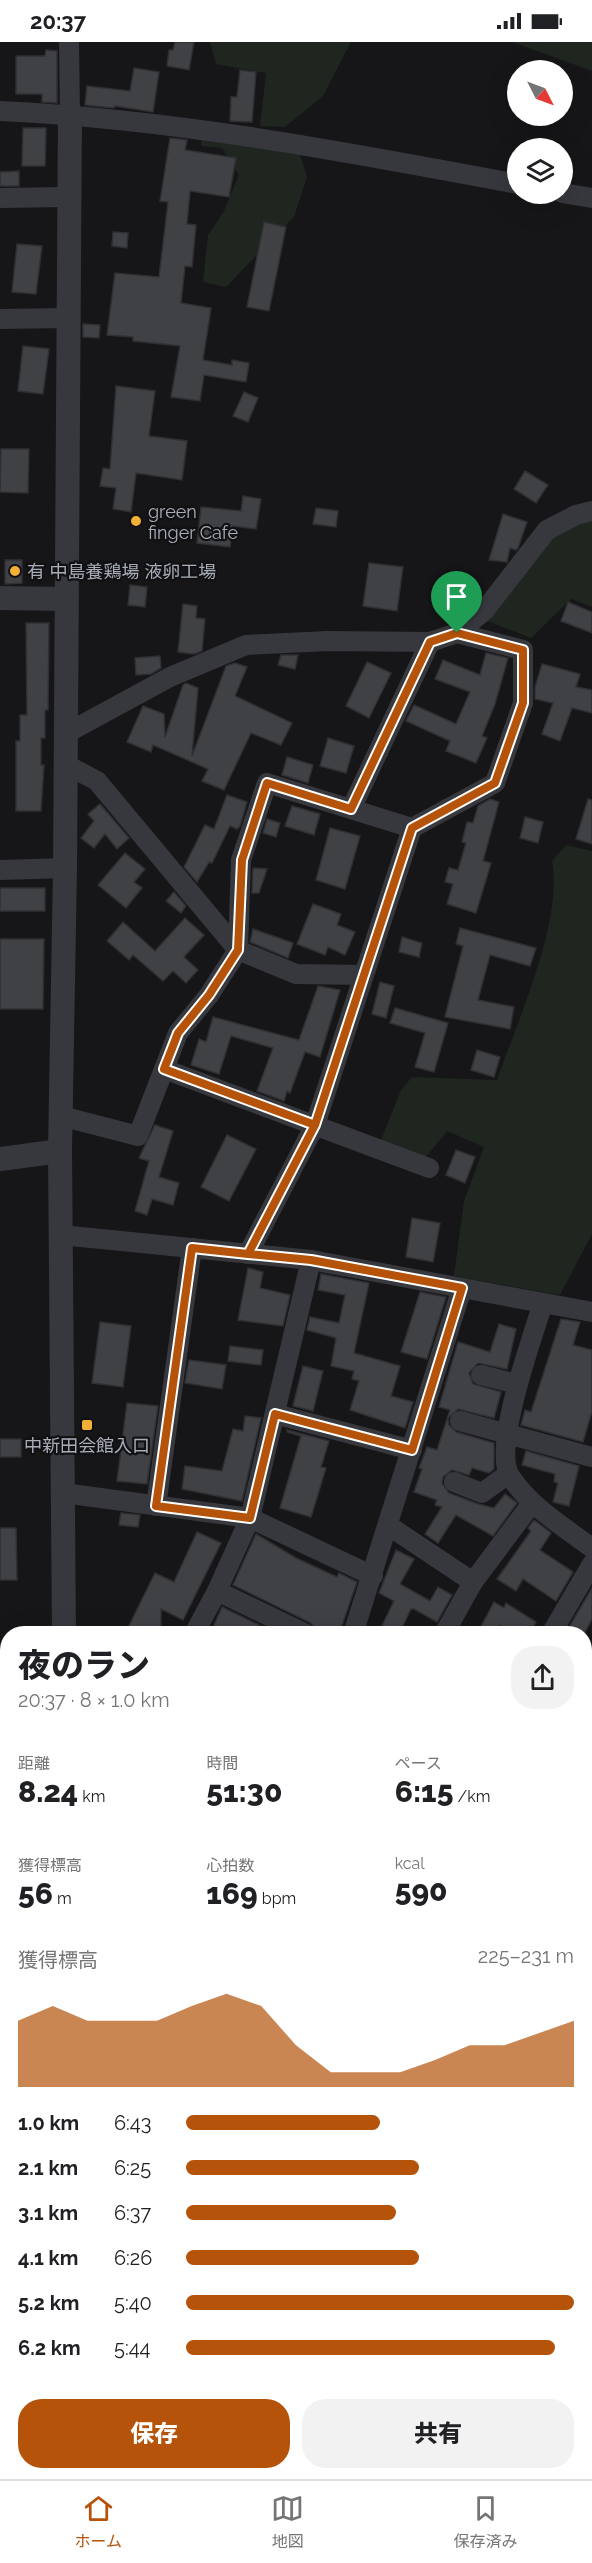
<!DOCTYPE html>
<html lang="ja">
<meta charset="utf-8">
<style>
:root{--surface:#fff;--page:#f2f2f2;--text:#202124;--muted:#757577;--line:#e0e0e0;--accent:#b45309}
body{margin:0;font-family:Raleway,"Noto Sans JP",sans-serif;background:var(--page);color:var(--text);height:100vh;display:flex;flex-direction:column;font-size:22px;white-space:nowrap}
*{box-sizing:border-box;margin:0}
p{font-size:20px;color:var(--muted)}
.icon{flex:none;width:33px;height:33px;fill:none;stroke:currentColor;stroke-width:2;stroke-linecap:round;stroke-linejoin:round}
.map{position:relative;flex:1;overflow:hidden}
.drawer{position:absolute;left:0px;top:1584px;width:592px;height:854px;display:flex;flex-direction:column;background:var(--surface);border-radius:24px 24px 0 0;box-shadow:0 6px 24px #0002}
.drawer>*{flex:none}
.needle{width:39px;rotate:132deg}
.tools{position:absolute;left:507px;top:18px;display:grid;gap:12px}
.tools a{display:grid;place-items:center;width:66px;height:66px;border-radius:50%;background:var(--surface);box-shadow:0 6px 24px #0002;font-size:30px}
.pin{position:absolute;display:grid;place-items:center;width:51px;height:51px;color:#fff;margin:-62px -26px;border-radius:50% 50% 50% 0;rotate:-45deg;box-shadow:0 0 6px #0007}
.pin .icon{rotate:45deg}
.round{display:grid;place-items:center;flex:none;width:63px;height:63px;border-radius:24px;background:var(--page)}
.overview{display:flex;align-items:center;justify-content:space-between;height:102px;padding:0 18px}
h1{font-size:33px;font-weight:800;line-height:45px}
.stats{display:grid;grid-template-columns:repeat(3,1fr);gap:9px;height:102px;padding:6px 18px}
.stats div{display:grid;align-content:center}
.stats b{font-size:30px;font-weight:800}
.stats small{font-size:16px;font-weight:400}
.stats p{font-size:16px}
.chart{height:168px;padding:12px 18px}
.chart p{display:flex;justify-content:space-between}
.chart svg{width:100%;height:108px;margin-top:6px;fill:var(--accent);opacity:.7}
.action{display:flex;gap:12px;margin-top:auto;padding:12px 18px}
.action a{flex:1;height:69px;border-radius:24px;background:var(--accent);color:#fff;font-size:24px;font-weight:800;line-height:69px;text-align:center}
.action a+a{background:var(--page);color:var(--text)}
ul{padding:0 18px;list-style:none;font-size:20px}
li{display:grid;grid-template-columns:96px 72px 1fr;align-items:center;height:45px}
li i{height:15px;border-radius:8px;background:var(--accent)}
.status{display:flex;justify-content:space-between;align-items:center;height:42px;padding:0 30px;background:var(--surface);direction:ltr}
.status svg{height:16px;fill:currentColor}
.tab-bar{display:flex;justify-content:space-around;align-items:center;height:84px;border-top:2px solid var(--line);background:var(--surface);font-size:16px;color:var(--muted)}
.tab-bar a{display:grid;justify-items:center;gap:3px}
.tab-bar .active{color:var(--accent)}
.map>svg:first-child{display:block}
.green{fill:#1e261f}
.building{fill:#404145;stroke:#303034;stroke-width:1.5}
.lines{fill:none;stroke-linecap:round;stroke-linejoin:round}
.minor{stroke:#37383d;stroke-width:20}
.tertiary{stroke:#37383d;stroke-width:24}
.route-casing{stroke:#fff;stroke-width:12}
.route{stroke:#b45309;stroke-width:8}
.poi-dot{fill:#f2b134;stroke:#111113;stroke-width:2}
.labels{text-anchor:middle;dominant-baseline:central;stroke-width:4.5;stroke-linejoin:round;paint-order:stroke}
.poi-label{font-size:18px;fill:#a8adb8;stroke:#111113;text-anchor:start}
</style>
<div class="status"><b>20:37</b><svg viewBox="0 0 49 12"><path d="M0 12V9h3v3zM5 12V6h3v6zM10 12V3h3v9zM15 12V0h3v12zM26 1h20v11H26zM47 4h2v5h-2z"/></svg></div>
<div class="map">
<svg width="592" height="2437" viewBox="0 0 592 2437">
<rect width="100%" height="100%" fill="#161618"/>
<g class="green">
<polygon points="210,0 351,0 323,54 285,85 260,84 266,31 216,22"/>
<polygon points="512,0 592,0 592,29"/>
<polygon points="202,95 300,113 307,135 294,175 226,245 203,240 208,193 224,169 239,133 222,106 201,104"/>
<polygon points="592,475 592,565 571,557 531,596 487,579 552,494"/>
<path d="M566 803 592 809V1192L560 1253 454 1234 464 1159 484 1105 447 1089 426 1115 381 1098 401 1048 412 1035 497 1038C518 977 563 881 552 819Z"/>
</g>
<g class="building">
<polygon points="175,0 194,0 189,28 167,24 169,8 173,8"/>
<polygon points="46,8 57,9 57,61 42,60 42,52 16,52 16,14 45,14"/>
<polygon points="134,26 159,30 153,70 115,64 114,66 85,63 87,44 130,49"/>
<polygon points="240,28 256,30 252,80 230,79 231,55 237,55"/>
<polygon points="23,86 46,86 45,124 22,124"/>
<polygon points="170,96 187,98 185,108 236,116 229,155 190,149 187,182 196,183 192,225 185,224 181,261 211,266 203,318 232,323 232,318 249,321 246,340 204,333 200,359 171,355 180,304 133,299 133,295 107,293 115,231 159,235 168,160 160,159"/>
<polygon points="19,129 19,144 0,144 0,130"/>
<polygon points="264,180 286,185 269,269 247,265"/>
<polygon points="113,190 128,191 127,206 112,204"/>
<polygon points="17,202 42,204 36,252 12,250"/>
<polygon points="83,282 100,283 99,296 83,295"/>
<polygon points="23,304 49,307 43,352 18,349"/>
<polygon points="116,344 155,349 149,394 187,399 182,438 136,431 131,470 113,467 116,446 100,444 103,426 110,427"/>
<polygon points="244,350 258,356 248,380 233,374"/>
<polygon points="1,407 29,407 28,451 0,450"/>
<polygon points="525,429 548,443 536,461 514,447"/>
<polygon points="243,454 261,457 256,487 233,484 230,505 197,501 201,465 241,469"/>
<polygon points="316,466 338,469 336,485 313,482"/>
<polygon points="503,472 527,480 518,506 516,508 510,506 507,520 489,518"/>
<polygon points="5,518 22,518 22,541 5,542"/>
<polygon points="369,521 403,525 397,569 363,564"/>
<polygon points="130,543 147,545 145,565 128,563"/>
<polygon points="568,560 592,570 592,591 561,579"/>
<polygon points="183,562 197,564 196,576 205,577 202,609 194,612 178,610"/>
<polygon points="26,581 49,581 48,668 45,668 45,696 41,696 41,723 44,723 41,769 16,769 16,699 20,699 20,673 27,673"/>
<polygon points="486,611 508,616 495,662 482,694 487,696 476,721 446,709 450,699 406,679 414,663 456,682 470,650 435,637 443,618 480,633"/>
<polygon points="281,613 298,613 295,627 278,623"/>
<polygon points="160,614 161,626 151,632 136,633 135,616"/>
<polygon points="367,620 391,631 369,676 346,664"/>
<polygon points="235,621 247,625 235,654 292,681 281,703 251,691 224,748 202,739 208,727 153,703 151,710 127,700 143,664 164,672 165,695 183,643 186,641 198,646 192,714 226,624"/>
<polygon points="542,622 580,632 576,645 592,648 592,671 572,666 560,699 542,692 553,661 535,657 535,645"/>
<polygon points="328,696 354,704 346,731 320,724"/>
<polygon points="287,715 313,723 308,741 282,733"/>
<polygon points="227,753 247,760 240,784 237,787 230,784 212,821 209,820 197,840 184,825 205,783 214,787"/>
<polygon points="490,757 499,760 483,819 491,821 476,871 447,862 453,842 445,840 449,826 458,828 466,801 462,800 467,780 473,781 478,764"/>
<polygon points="588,757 592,758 592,802 576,797"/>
<polygon points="100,762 129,796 117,807 105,792 94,806 81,796 94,779 88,772"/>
<polygon points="292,764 320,772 314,793 285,784"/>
<polygon points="525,775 543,780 538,801 520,796"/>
<polygon points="267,777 280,781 276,795 263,791"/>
<polygon points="330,786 360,794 345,847 316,838"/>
<polygon points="125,811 145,827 134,840 142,846 126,866 98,843"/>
<polygon points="253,826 267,827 259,851 252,851"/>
<rect x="0" y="846" width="45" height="23"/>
<polygon points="174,850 186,864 181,871 166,859"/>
<polygon points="313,862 341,872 337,883 355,890 345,913 328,905 325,913 297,902"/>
<polygon points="185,876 204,893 184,915 198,928 186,941 173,929 163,939 133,913 129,918 107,899 123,880 155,909"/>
<polygon points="460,886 536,906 530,924 490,913 478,958 514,965 510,987 445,975 463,904 456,902"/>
<polygon points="253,887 293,901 288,916 250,900"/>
<polygon points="402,895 422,901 419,915 399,910"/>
<polygon points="0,897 44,897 43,967 0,967"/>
<polygon points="380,940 394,944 386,976 372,972"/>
<polygon points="318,944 340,948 320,1015 305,1010 290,1051 287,1049 284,1059 257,1049 273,1006 231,994 219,1032 191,1023 199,997 206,1000 213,975 299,998"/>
<polygon points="395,966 448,981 434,1030 415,1025 425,991 390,981"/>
<polygon points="477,1008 500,1015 494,1035 471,1028"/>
<polygon points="155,1083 173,1089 159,1135 179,1141 173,1163 152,1157 147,1173 135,1169 149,1119 139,1116"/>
<polygon points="227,1093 256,1107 229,1159 201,1145"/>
<polygon points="456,1108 475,1115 465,1141 446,1133"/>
<polygon points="412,1176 440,1181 433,1220 406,1215"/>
<polygon points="248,1226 263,1230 260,1246 290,1253 283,1284 238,1278"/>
<polygon points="321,1232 369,1241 354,1311 400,1324 391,1354 413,1360 405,1386 350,1368 359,1339 352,1337 354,1329 331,1324 336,1296 307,1288 310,1275 339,1281 345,1253 318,1248"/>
<polygon points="420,1250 446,1255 427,1317 401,1310"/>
<polygon points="561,1277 580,1280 573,1303 592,1308 592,1369 583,1400 521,1383 525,1368 531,1370"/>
<polygon points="100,1280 131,1284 123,1345 92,1341"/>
<polygon points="499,1282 516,1287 507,1327 478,1321 469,1331 473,1342 501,1350 494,1376 458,1367 448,1376 449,1383 456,1390 494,1401 494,1427 489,1431 472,1426 469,1433 452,1428 443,1435 442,1441 449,1451 478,1462 494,1466 505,1452 517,1461 493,1494 456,1473 438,1501 425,1492 442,1465 435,1463 437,1458 414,1450 422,1427 419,1426 427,1405 437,1408 450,1368 439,1365 458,1300 490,1310"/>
<polygon points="230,1304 263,1308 261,1323 228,1319"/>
<polygon points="189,1318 226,1323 222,1347 185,1341"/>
<polygon points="303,1324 323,1329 313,1369 293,1364"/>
<polygon points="127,1361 158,1364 147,1442 117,1439"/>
<polygon points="245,1374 261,1376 242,1459 182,1447 185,1424 222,1429 233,1387 243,1389"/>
<polygon points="287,1388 329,1399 321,1425 326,1426 311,1475 280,1466 301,1394 287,1390"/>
<rect x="0" y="1397" width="21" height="18"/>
<polygon points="526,1409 579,1424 569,1464 553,1460 558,1441 554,1440 555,1432 522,1423"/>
<polygon points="121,1471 140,1473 138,1485 119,1483"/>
<polygon points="534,1478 551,1491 540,1508 573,1530 556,1559 523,1537 516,1549 497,1537 531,1489 528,1486"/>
<polygon points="0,1486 16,1486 17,1538 0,1538"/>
<polygon points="197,1490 221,1501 183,1578 161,1567 161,1592 125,1592 155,1531 174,1540"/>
<polygon points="256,1492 296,1516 337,1535 339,1531 357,1540 339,1592 318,1592 311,1581 233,1543"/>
<polygon points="396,1508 414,1517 400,1542 430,1559 438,1545 452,1553 437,1580 414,1567 411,1567 399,1592 378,1592 394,1559 379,1551"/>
<polygon points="592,1546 592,1577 584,1592 565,1592"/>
<polygon points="494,1560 504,1566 506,1561 536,1580 529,1592 514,1592 499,1583 494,1592 477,1592"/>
<polygon points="222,1565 277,1592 210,1592"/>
</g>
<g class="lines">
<g class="minor">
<polyline points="69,0 70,72"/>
<path d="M0 69C174 77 346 110 518 142"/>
<polyline points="562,151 592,156"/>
<polyline points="0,156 67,155"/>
<polyline points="0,277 69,276"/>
<polyline points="65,692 170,635 246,603 328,599 430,600 457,591 484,569 547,488 576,473 592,469"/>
<polyline points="65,722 97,739 238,908 296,932 364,933"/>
<polyline points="351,767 430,600"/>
<polyline points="0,828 65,826"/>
<polyline points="164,1027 429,1126"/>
<polyline points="61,1074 138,1094 178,991 209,953 238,908 241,818 267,741 412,786"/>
<polyline points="61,1193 311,1218 592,1270"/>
<polyline points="248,1212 315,1083 412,786 495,741 523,661 523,608 457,591"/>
<path d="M543 1261C533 1294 492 1406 510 1434 530 1465 563 1484 592 1506"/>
<polyline points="481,1333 517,1342"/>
<polyline points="275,1372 412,1408"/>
<polyline points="460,1379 592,1415"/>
<polyline points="454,1440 482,1451 508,1432"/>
<polyline points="63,1451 250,1476 373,1534"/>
<polyline points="156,1464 192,1206"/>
<polyline points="389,1484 473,1540"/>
<polyline points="217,1549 306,1592"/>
<polyline points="194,1592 217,1549 250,1476 311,1218"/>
<polyline points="353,1592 462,1246"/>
<polyline points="444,1592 473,1540 532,1461"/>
<polyline points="551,1592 592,1522"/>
<polyline points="0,1657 8,1657"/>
<polyline points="585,1676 592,1678"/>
<polyline points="585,1806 592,1806"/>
<polyline points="0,1923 8,1923"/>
<polyline points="585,1969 592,1972"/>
<polyline points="585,2096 592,2096"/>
<polyline points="585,2331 592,2331"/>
<polyline points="581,2430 590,2437"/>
<polyline points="166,2437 166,2430"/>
<polyline points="262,2437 264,2430"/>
<polyline points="460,2437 464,2430"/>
</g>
<g class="tertiary">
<polyline points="0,556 65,557"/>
<polyline points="0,1117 60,1109"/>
<polyline points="64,1592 60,1109 65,826 70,72"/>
<polyline points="0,2199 8,2200"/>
<polyline points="585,2203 592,2202"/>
<polyline points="55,2437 55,2430"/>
</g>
</g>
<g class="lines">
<defs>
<polyline id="route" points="457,591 430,600 351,767 267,741 242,818 238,908 209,953 178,991 164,1027 315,1083 248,1212 192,1206 156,1464 250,1476 275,1372 412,1408 462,1246 311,1218 248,1212 315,1083 412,786 495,741 523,661 523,608 457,591"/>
</defs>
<use href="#route" class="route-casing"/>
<use href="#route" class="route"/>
</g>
<g class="poi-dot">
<circle cx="136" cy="479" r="6"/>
<circle cx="15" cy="529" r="6"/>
<rect x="81" y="1377" width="12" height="12" rx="3"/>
</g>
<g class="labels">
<g class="poi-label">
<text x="148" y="469">green<tspan x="148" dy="21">finger Cafe</tspan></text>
<text x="27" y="529">有 中島養鶏場 液卵工場</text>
<text x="87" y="1403" text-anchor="middle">中新田会館入口</text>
</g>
</g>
</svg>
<div class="tools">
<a><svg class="needle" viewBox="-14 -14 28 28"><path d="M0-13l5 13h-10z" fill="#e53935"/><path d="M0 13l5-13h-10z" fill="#757577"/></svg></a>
<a><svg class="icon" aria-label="layers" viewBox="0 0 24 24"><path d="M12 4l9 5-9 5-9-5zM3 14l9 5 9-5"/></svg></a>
</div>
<div class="pin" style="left:457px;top:591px;background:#1e9e55"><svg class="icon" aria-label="arrive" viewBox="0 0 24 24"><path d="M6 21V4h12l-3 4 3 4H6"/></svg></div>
<section class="drawer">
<div class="overview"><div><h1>夜のラン</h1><p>20:37 · 8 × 1.0 km</p></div><a class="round"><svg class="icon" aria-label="share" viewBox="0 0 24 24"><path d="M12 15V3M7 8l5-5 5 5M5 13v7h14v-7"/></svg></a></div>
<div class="stats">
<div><p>距離</p><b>8.24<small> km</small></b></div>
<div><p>時間</p><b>51:30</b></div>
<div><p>ペース</p><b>6:15<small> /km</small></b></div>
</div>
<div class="stats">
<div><p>獲得標高</p><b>56<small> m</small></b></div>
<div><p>心拍数</p><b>169<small> bpm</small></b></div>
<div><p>kcal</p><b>590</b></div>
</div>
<div class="chart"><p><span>獲得標高</span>225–231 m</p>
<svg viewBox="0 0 160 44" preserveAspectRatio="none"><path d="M0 44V17L10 11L20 17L30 17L40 17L50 11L60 6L70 11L80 27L90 38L100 38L110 38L120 33L130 27L140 27L150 22L160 17V44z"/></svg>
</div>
<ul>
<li><b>1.0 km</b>6:43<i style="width:50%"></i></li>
<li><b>2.1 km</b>6:25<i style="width:60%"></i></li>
<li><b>3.1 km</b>6:37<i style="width:54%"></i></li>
<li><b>4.1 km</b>6:26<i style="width:60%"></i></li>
<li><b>5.2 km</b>5:40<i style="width:100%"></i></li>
<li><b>6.2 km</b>5:44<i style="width:95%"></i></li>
</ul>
<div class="action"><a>保存</a><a>共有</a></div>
</section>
</div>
<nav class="tab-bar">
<a class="active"><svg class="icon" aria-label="home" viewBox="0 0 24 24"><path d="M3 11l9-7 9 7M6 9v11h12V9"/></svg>ホーム</a>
<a><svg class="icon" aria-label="map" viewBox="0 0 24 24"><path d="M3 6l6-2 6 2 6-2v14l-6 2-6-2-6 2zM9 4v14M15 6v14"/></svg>地図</a>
<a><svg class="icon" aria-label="saved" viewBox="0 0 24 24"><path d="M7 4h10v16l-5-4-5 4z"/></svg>保存済み</a>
</nav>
